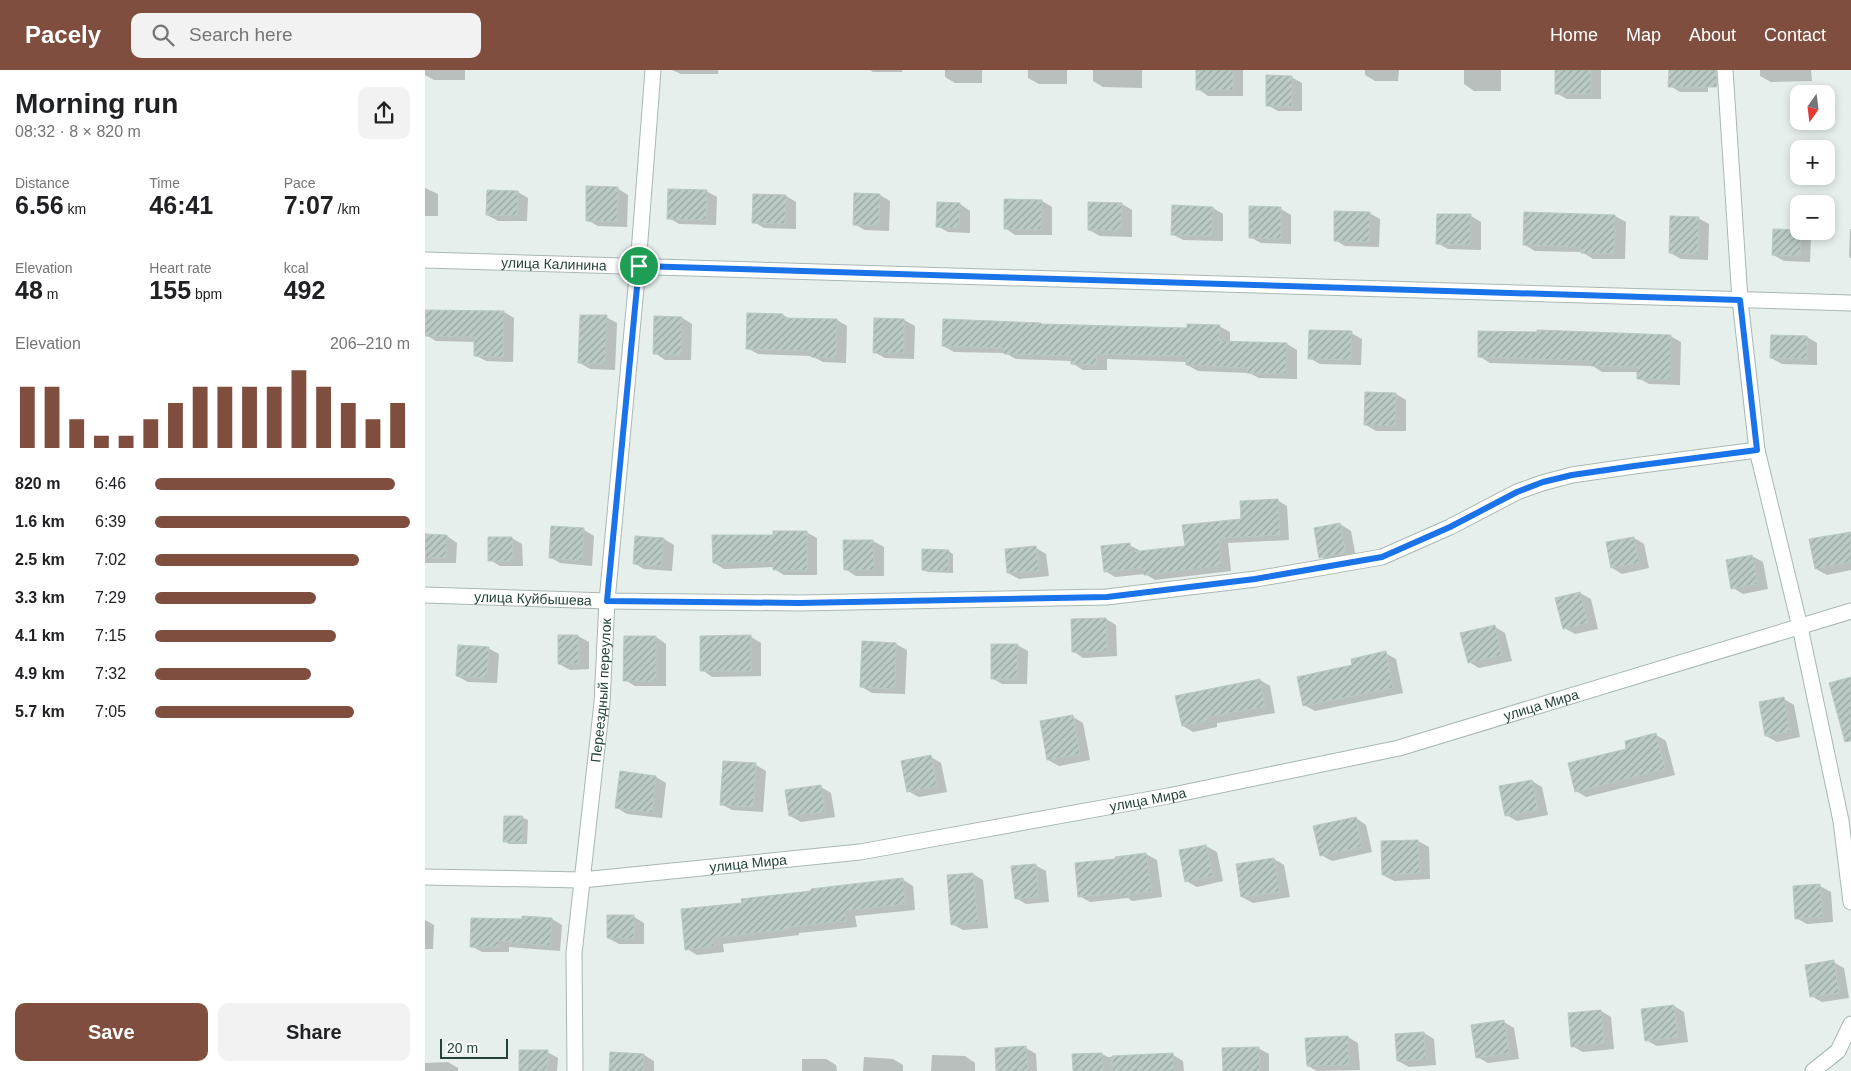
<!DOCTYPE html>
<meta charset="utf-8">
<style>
:root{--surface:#fff;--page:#f2f2f2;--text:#202124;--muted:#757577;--accent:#7f4e3f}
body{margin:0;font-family:Helvetica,sans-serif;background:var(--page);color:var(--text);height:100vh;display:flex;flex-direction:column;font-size:19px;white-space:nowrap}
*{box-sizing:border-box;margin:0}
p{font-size:16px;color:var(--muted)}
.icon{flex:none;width:28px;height:28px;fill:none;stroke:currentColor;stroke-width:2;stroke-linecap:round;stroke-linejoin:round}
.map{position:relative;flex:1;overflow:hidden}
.sheet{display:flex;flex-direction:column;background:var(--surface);width:425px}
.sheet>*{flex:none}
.needle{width:32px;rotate:194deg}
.tools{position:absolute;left:1365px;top:15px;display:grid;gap:10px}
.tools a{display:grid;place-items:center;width:45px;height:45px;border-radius:10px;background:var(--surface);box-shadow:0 2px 8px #0003;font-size:25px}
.scale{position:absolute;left:15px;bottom:12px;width:68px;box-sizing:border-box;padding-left:5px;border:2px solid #24423a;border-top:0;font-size:14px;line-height:18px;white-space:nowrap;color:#24423a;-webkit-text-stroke:4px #f7fbf9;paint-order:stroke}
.pin{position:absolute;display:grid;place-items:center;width:42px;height:42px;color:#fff;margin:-21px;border:2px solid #fff;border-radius:50%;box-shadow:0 1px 5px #0007}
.round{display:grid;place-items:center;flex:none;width:52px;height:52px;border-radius:10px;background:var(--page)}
.summary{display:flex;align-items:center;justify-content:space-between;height:85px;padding:0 15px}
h1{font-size:28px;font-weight:700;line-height:38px}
.stats{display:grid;grid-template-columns:repeat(3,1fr);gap:8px;height:85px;padding:5px 15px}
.stats div{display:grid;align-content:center}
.stats b{font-size:25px;font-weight:700}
.stats small{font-size:14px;font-weight:400}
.stats p{font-size:14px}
.chart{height:140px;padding:10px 15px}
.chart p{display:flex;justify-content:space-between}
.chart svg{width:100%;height:90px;margin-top:5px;stroke:var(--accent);stroke-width:6}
.action{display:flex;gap:10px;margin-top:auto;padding:10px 15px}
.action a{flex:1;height:58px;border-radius:10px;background:var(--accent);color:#fff;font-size:20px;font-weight:700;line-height:58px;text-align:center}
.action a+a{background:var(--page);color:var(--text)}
ul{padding:0 15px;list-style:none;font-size:16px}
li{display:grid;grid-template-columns:80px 60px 1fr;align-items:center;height:38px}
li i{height:12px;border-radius:6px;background:var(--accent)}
header{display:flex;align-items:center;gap:30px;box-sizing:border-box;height:70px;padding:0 25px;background:var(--accent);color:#fff}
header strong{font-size:24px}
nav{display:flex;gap:28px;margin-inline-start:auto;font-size:18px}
.search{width:350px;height:45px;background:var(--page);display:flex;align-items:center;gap:12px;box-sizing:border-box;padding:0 18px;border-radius:10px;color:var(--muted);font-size:19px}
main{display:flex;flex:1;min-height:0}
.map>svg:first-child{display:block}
.shadow{fill:#0003}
.building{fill:url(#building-hatch);stroke:#b8c9c2}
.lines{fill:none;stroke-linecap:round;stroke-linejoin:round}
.minor-casing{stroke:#a8b8b2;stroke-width:17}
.tertiary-casing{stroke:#a8b8b2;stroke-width:17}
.minor{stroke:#fff;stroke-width:15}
.tertiary{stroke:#fff;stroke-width:15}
.route-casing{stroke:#fff;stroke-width:10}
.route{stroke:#1a73e8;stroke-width:6}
.labels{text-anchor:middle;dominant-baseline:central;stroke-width:4.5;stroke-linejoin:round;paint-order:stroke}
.street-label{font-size:14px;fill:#24423a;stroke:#f7fbf9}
</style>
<header>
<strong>Pacely</strong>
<div class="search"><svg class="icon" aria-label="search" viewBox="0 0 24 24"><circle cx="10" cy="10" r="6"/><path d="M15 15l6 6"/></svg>Search here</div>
<nav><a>Home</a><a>Map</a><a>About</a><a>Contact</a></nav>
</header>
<main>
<section class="sheet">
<div class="summary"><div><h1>Morning run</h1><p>08:32 · 8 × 820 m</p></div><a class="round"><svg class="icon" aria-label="share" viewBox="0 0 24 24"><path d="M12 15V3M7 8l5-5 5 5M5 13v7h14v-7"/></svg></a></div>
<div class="stats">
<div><p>Distance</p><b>6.56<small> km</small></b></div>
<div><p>Time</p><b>46:41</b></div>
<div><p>Pace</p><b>7:07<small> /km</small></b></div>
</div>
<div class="stats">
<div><p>Elevation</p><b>48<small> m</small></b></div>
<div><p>Heart rate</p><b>155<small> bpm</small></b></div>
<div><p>kcal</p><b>492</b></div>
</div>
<div class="chart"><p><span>Elevation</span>206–210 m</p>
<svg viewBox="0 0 160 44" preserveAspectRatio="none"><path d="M5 44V14M15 44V14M25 44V30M35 44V38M45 44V38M55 44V30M65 44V22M75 44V14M85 44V14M95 44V14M105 44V14M115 44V6M125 44V14M135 44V22M145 44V30M155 44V22"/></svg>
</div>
<ul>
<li><b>820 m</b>6:46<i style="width:94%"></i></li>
<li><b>1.6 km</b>6:39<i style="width:100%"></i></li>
<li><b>2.5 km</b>7:02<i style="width:80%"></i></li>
<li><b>3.3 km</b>7:29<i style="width:63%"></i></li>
<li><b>4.1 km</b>7:15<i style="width:71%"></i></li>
<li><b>4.9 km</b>7:32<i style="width:61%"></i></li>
<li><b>5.7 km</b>7:05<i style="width:78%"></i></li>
</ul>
<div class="action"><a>Save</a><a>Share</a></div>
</section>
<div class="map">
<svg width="1426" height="1001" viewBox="0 0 1426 1001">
<defs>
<pattern id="building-hatch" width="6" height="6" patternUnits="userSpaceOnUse" patternTransform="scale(1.25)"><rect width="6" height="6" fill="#bbcac4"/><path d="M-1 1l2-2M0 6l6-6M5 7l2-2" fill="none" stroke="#98a6a0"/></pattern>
</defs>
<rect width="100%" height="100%" fill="#e6efeb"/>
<g class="shadow">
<polygon points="0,0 40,0 40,10 9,10 0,5"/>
<polygon points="247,0 293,0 293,4 256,4"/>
<polygon points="445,0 477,0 477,2 448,2"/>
<polygon points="520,0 557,0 557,13 530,13 520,7"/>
<polygon points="603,0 642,0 642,14 614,14 603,8"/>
<polygon points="668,0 717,0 717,18 678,17 668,11"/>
<polygon points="773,0 818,0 818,26 783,26 773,19"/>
<polygon points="940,0 974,0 973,11 950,11 940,5"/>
<polygon points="1039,0 1076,0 1076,21 1049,21 1039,14"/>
<polygon points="1131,0 1176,0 1176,29 1142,29 1131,23"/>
<polygon points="1245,0 1283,0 1283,22 1255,22 1245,16"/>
<polygon points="1335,0 1386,0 1387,11 1346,12 1335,6"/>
<polygon points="866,7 877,13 877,41 853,41 842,35"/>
<polygon points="0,118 13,124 13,146 0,146"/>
<polygon points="192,118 203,125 202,157 173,156 162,150"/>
<polygon points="281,121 292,127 291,155 254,154 244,148"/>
<polygon points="93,122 103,128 102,151 73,151 62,145"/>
<polygon points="455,125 465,131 464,161 440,160 429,154"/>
<polygon points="361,126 371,132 371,159 339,158 329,152"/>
<polygon points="617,131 627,137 627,165 590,165 580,158"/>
<polygon points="535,134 545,141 545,163 523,162 512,156"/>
<polygon points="697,134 707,140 707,167 675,166 664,160"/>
<polygon points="788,138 798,144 798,171 758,170 747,164"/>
<polygon points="856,139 866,145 866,174 836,173 825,167"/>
<polygon points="944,143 955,149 954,177 920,176 910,170"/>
<polygon points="1101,143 1190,146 1201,152 1200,189 1168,189 1157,182 1110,181 1100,175"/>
<polygon points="1046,146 1056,152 1056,180 1023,179 1012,173"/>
<polygon points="1273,148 1284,154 1283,190 1256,189 1245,183"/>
<polygon points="1425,159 1426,159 1426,188 1424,187"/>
<polygon points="1374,161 1386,167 1385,192 1359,191 1348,185"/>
<polygon points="79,242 89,248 88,292 61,291 50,285 51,272 11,271 1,265"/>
<polygon points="358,245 365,249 412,250 422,256 421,293 398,292 386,286 333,284 322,278"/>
<polygon points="181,247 192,253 190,300 165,299 155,293"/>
<polygon points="257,248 267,254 266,290 240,290 230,283"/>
<polygon points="450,249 479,250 490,256 489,289 460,288 449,282"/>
<polygon points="615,254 763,259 794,256 805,262 805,273 862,274 872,280 872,309 834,308 824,303 773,301 762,295 762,292 682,289 682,300 658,300 647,293 647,291 591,289 580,283 529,282 518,276"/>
<polygon points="926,263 937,269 936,295 895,294 884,288"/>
<polygon points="1245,266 1256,272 1255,315 1224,314 1213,308 1213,302 1177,302 1168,296 1065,293 1054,286"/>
<polygon points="1382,267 1392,273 1392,295 1357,294 1346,288"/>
<polygon points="971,324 981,330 981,361 951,361 941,355"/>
<polygon points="852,430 862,436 864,470 803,473 806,501 730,510 720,504 690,507 680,501 704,475 714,480 714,482 762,477 817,450"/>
<polygon points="915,454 926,461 931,488 906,493 896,487"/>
<polygon points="159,460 169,466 167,496 135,493 125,487"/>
<polygon points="381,462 392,468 392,505 359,505 349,499 349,497 299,499 289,493 349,466"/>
<polygon points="1426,463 1426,500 1402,505 1391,499"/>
<polygon points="0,465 22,466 32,473 31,493 0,493"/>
<polygon points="87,468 97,474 98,496 75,496 65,490"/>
<polygon points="1209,468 1219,474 1224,498 1197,504 1187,498"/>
<polygon points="239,469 249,475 247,501 219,499 209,493"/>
<polygon points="448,471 459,477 459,506 431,506 420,499 420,472"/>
<polygon points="611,478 621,484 624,506 594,509 583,503"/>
<polygon points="523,481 528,484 528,503 503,502 498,500"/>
<polygon points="1327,486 1338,492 1343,519 1318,524 1308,518"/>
<polygon points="1155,523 1166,529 1173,559 1150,564 1139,558 1132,529"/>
<polygon points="681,549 691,555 692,586 658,588 648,581"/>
<polygon points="1070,557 1080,563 1087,591 1054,598 1044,592"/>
<polygon points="134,566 153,566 164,572 164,599 145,600 134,594"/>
<polygon points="231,567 241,574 241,616 210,616 200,610"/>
<polygon points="326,567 336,573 336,606 287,607 277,600"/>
<polygon points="438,573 471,574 482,580 480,624 447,623 437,617"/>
<polygon points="592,575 603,581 602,614 577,614 567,608"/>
<polygon points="63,578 74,584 72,613 43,612 32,606"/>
<polygon points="960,583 971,589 978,623 890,641 879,635 929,596"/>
<polygon points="835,610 845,616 850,643 792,653 792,657 768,662 758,656"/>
<polygon points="1359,629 1369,635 1375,667 1352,672 1341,666"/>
<polygon points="648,647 658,653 665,690 634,696 623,690"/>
<polygon points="1231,665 1241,671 1250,705 1161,727 1151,721"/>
<polygon points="506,687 516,693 522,722 494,727 483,721"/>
<polygon points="331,695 341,701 338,742 307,740 296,734"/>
<polygon points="231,707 241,713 237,748 202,744 192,738"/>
<polygon points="1107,711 1117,717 1123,745 1092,751 1081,745"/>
<polygon points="396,717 406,723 410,747 376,752 365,746"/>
<polygon points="98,748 103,750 102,774 84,774 80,771"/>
<polygon points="931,748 941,755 947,782 907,791 896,785"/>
<polygon points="993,771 1004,777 1005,809 969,811 958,805"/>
<polygon points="781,776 792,782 798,811 772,817 761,811"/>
<polygon points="721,784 732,790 737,827 707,831 703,828 665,832 654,826 692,790"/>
<polygon points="849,789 859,795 865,827 828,833 817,827"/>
<polygon points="610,795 621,801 624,832 601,834 591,828"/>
<polygon points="548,804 558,810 563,858 538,860 527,854"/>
<polygon points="477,809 488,816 490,840 430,846 432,857 374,863 374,865 298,874 299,882 272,885 262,879 318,834"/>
<polygon points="1395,816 1406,822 1408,852 1382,854 1371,848 1369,817"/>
<polygon points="209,847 219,853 219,874 194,874 183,868"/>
<polygon points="127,849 137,855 135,881 84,877 84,882 57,882 46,876 98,851"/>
<polygon points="0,850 9,855 8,879 0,879"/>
<polygon points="1408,892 1419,898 1424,928 1397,932 1386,926"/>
<polygon points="1249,936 1259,942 1263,972 1232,976 1221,970"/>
<polygon points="1176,941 1186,947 1189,979 1158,982 1147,976"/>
<polygon points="1079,952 1089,958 1094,989 1063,993 1052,987"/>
<polygon points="999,963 1009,969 1011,995 984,997 973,991"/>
<polygon points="923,967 933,973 935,1000 892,1001 883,996"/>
<polygon points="601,978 611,984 612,1001 573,1001"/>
<polygon points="833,978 844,984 844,1001 799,1001"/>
<polygon points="122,982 133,988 132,1001 95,1001"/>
<polygon points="677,984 683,987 748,985 758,991 759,1001 649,1001 648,985"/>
<polygon points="219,985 229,991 229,1001 185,1001"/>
<polygon points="507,985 540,986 550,993 550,1001 506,1001"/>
<polygon points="439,987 468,989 478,995 478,1001 438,1001"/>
<polygon points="377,989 401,989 411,995 412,1001 377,1001"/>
<polygon points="23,992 33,998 33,1001 0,1001 0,993"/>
</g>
<g class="building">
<rect x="771" y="0" width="37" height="20"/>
<rect x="1130" y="0" width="36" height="24"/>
<polygon points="1244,0 1291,0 1292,17 1243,17"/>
<polygon points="841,5 867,6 867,36 841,36"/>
<polygon points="161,116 193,117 192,152 161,151"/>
<polygon points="243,119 282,120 281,150 242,149"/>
<polygon points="62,120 93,121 92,146 61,145"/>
<polygon points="429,123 455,124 454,155 428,155"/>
<polygon points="328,124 361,125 360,154 327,153"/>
<polygon points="579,129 617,130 616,160 579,159"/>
<polygon points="512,132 535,133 534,158 511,157"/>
<polygon points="663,132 697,133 696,161 663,160"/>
<polygon points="747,135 788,137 787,166 746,165"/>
<polygon points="824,136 856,137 856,169 824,168"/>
<polygon points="909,141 945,142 944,172 909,171"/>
<polygon points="1099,142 1190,145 1189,184 1156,183 1156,177 1098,175"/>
<polygon points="1012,144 1046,144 1045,175 1011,174"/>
<polygon points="1245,146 1274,147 1273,184 1244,183"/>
<polygon points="1348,159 1374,160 1374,161 1376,161 1375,186 1347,185"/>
<polygon points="0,240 79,241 78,287 49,286 49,267 0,266"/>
<polygon points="322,243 358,244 358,248 412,249 411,288 386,287 386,281 321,279"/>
<polygon points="155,245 182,245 180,294 153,293"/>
<polygon points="229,246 257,247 256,285 228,284"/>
<polygon points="449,248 479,249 479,283 448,283"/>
<polygon points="518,249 616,253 616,254 762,258 762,254 795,255 794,271 862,273 861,304 822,303 822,298 761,295 761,286 672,284 671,295 646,294 646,286 579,284 579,278 517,276"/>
<polygon points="884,260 927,261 926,290 883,289"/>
<polygon points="1112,260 1246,265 1245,310 1212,309 1212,297 1166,296 1166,291 1053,287 1053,261 1112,262"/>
<polygon points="1346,265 1382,266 1382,289 1345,288"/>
<polygon points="940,322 971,323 970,356 939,355"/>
<polygon points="853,429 855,465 794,468 796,496 719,505 718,498 679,502 676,476 705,473 706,482 760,476 757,455 816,449 815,431"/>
<polygon points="915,453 921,483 894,488 889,458"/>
<polygon points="126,456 159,458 157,491 124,488"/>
<polygon points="348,461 382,461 382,500 348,500 348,492 288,493 287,465 348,465"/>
<polygon points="1426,462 1426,492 1390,499 1384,469"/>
<polygon points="0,464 22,465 21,488 0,487"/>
<polygon points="210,466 239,468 236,496 208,494"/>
<polygon points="63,467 87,467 88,491 63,491"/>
<polygon points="1209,467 1214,493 1186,498 1181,472"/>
<polygon points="418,470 448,470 449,500 419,500"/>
<polygon points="611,476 614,501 582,503 580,479"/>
<polygon points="497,479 524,480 523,501 497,500"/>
<polygon points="1327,485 1333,514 1306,519 1301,490"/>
<polygon points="1155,522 1163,553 1138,559 1130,528"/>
<polygon points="681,548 682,581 647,582 646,549"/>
<polygon points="1070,555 1077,585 1043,593 1035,563"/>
<polygon points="133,565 153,565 154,594 133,594"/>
<polygon points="326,565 326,601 275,601 275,566"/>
<polygon points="199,566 231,566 231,611 198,611"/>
<polygon points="437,571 471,573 470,619 435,617"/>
<polygon points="566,574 593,574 592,609 566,609"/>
<polygon points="33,575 64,577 62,608 31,606"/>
<polygon points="961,581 968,618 878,636 872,607 927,595 926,589"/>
<polygon points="1426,607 1426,671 1420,672 1404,613"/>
<polygon points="835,609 840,637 782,647 782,651 757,656 750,626"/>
<polygon points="1359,627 1365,662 1340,666 1334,632"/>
<polygon points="648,645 655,684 622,690 615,651"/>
<polygon points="1231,663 1240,699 1150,722 1143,693 1201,679 1200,671"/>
<polygon points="506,685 512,716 482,722 476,691"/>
<polygon points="298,691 331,693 328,737 295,735"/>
<polygon points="195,701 231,706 227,743 190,738"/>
<polygon points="1107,710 1113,740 1080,746 1074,716"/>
<polygon points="396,715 400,742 364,746 360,720"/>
<polygon points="79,746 98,746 98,772 78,772"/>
<polygon points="931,747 937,777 895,786 888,756"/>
<polygon points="993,770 995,803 957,805 956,771"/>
<polygon points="781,775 788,806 760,812 754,780"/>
<polygon points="721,783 727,821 696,826 695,823 653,827 650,793 690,789 690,787"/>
<polygon points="849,788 855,822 816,827 811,794"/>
<polygon points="611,794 614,827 590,829 586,796"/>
<polygon points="548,803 553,852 526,855 522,805"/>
<polygon points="478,808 480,834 420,841 421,851 363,857 364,859 288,868 289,876 260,880 256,839 317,833 316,829 386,821 386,819"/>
<polygon points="1395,814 1398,847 1370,849 1368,816"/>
<polygon points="182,845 209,845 209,869 182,868"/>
<polygon points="97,846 127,848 125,876 74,871 73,877 45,877 46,848 97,849"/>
<polygon points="1409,890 1414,923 1385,927 1380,895"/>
<polygon points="1249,935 1253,967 1220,971 1216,939"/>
<polygon points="1176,940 1179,973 1146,977 1143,943"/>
<polygon points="1079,950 1084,983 1051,988 1046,955"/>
<polygon points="999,962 1001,989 972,991 970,964"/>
<polygon points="923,966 924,995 882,996 880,968"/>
<polygon points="601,976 603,1001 571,1001 570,978"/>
<polygon points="834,977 835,1001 798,1001 797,978"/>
<polygon points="94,980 123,980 122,1001 94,1001"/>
<polygon points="185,982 219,984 218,1001 184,1001"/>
<polygon points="677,983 678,1001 648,1001 647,984"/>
<polygon points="748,983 749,1001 687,1001 687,986"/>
</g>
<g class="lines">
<defs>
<g id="minor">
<polyline points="1300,0 1315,230 1332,380 1375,557 1416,751 1426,832"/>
<path id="s1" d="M0 190 1426 233"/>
<path id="s2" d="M0 525 182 531 374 533 682 527 831 509 957 487 1025 457 1092 422 1117 413 1147 405 1209 396 1332 380"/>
<path id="s3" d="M150 1001 149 883 177 633 182 531 213 196 228 0"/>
<polyline points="1388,1001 1413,981 1426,954"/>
</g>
<g id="tertiary">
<path id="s4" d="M0 807 157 810 435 782 743 726 974 678 1426 541"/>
</g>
</defs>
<use href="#minor" class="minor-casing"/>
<use href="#tertiary" class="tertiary-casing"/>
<use href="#minor" class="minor"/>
<use href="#tertiary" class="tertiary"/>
</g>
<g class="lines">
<defs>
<polygon id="route" points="214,196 1315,230 1332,380 1209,396 1147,405 1118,412 1092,422 1025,457 957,487 830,509 682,527 374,533 182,531"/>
</defs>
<use href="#route" class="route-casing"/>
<use href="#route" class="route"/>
</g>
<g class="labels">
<g class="street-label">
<text stroke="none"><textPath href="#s1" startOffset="129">улица Калинина</textPath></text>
<text stroke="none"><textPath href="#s2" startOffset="108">улица Куйбышева</textPath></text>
<text stroke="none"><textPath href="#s3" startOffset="382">Переездный переулок</textPath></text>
<text stroke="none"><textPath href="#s4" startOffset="1134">улица Мира</textPath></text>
<text stroke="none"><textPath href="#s4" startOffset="729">улица Мира</textPath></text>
<text stroke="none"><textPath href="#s4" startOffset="324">улица Мира</textPath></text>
</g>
</g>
</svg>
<div class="tools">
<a><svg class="needle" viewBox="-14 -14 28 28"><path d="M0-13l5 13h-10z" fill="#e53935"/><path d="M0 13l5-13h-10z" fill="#757577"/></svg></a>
<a>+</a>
<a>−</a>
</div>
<div class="scale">20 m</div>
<div class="pin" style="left:214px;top:196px;background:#1e9e55"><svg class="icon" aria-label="arrive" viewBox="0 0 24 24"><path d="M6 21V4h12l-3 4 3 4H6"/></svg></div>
</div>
</main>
